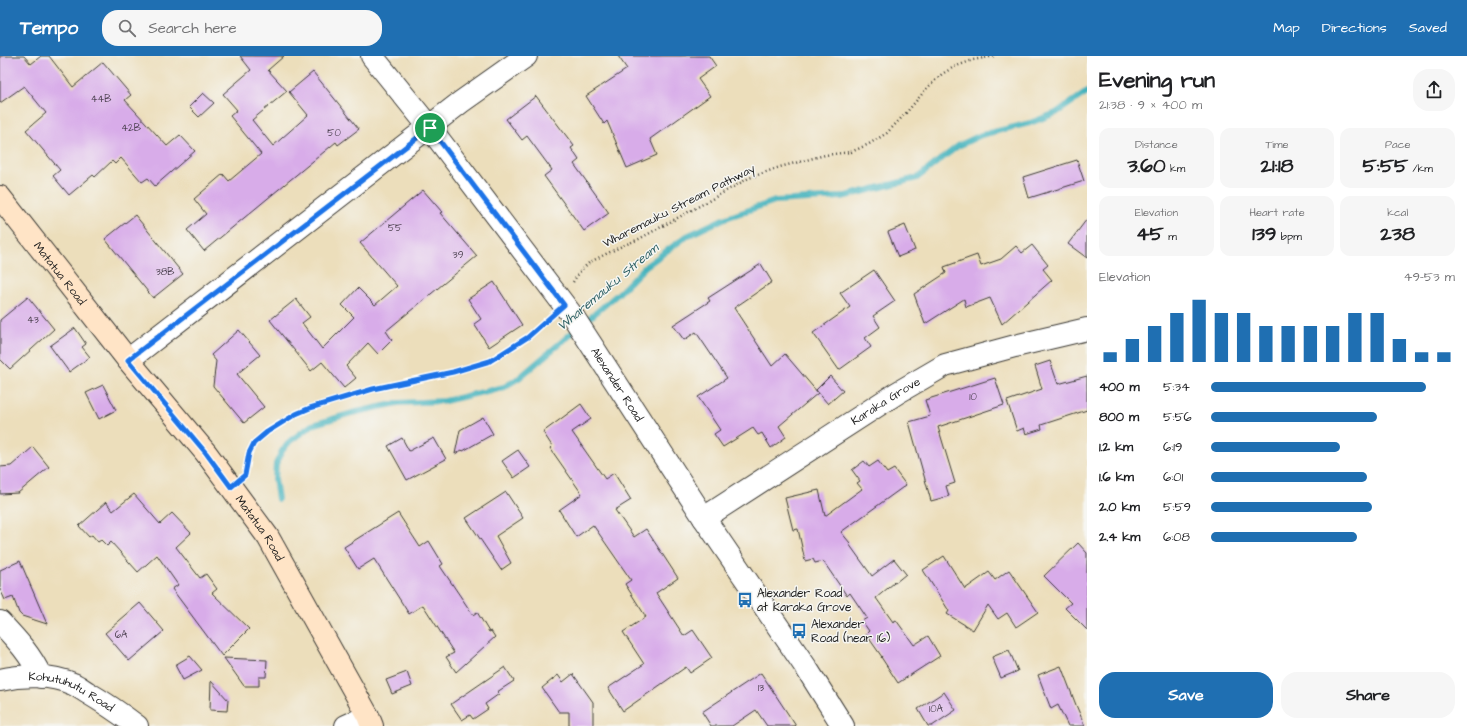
<!DOCTYPE html>
<meta charset="utf-8">
<style>
:root{--surface:#fff;--page:#f6f6f6;--text:#202124;--muted:#757577;--accent:#1f6fb2}
body{margin:0;font-family:"Architects Daughter",sans-serif;background:var(--page);color:var(--text);height:100vh;display:flex;flex-direction:column;font-size:15px;white-space:nowrap}
*{box-sizing:border-box;margin:0}
p{font-size:13px;color:var(--muted)}
.icon{flex:none;width:22px;height:22px;fill:none;stroke:currentColor;stroke-width:2;stroke-linecap:round;stroke-linejoin:round}
.map{position:relative;flex:1;overflow:hidden}
.drawer{display:flex;flex-direction:column;background:var(--surface);width:380px}
.drawer>*{flex:none}
.pin{position:absolute;display:grid;place-items:center;width:34px;height:34px;color:#fff;margin:-17px;border:2px solid #fff;border-radius:50%;box-shadow:0 1px 4px #0007}
.round{display:grid;place-items:center;flex:none;width:42px;height:42px;border-radius:16px;background:var(--page)}
.summary{display:flex;align-items:center;justify-content:space-between;height:68px;padding:0 12px}
h1{font-size:22px;font-weight:800;line-height:30px}
.metrics{display:grid;grid-template-columns:repeat(3,1fr);gap:6px;height:68px;padding:4px 12px}
.metrics div{display:grid;align-content:center;border-radius:10px;background:var(--page);text-align:center}
.metrics b{font-size:20px;font-weight:800}
.metrics small{font-size:11px;font-weight:400}
.metrics p{font-size:11px}
.chart{height:112px;padding:8px 12px}
.chart p{display:flex;justify-content:space-between}
.chart svg{width:100%;height:72px;margin-top:4px;stroke:var(--accent);stroke-width:6}
.cta{display:flex;gap:8px;margin-top:auto;padding:8px 12px}
.cta a{flex:1;height:46px;border-radius:16px;background:var(--accent);color:#fff;font-size:16px;font-weight:800;line-height:46px;text-align:center}
.cta a+a{background:var(--page);color:var(--text)}
ul{padding:0 12px;list-style:none;font-size:13px}
li{display:grid;grid-template-columns:64px 48px 1fr;align-items:center;height:30px}
li i{height:10px;border-radius:5px;background:var(--accent)}
header{display:flex;align-items:center;gap:24px;box-sizing:border-box;height:56px;padding:0 20px;background:var(--accent);color:#fff}
header strong{font-size:19px}
nav{display:flex;gap:22px;margin-inline-start:auto;font-size:14px}
.search{width:280px;height:36px;background:var(--page);display:flex;align-items:center;gap:10px;box-sizing:border-box;padding:0 14px;border-radius:16px;color:var(--muted);font-size:15px}
main{display:flex;flex:1;min-height:0}
.map>svg:first-child{display:block}
.lines{fill:none;stroke-linecap:round;stroke-linejoin:round}
.stream{stroke:#44b3bd;stroke-width:6}
.building{fill:#d8ace9}
.street-casing{stroke:#3b3934;stroke-width:24}
.secondary-casing{stroke:#3b3934;stroke-width:24}
.path{stroke:#3b3934;stroke-width:2.5;stroke-dasharray:1 3;stroke-linecap:butt}
.street{stroke:#fff;stroke-width:22}
.secondary{stroke:#ffe4c6;stroke-width:22}
.route-casing{stroke:#fff;stroke-width:8}
.route{stroke:#1a73e8;stroke-width:5}
.labels{text-anchor:middle;dominant-baseline:central;stroke-width:3;stroke-linejoin:round;paint-order:stroke}
.number-label{font-size:10px;fill:#4b404f}
.street-label{font-size:12px;fill:#1c1c1c;stroke:#f6f6f2}
.poi-label{font-size:12px;fill:#1c1c1c;stroke:#f6f6f2;text-anchor:start}
.water-label{font-size:13px;font-style:italic;fill:#2e6064;stroke:#f6f6f2}
</style>
<header>
<strong>Tempo</strong>
<div class="search"><svg class="icon" aria-label="search" viewBox="0 0 24 24"><circle cx="10" cy="10" r="6"/><path d="M15 15l6 6"/></svg>Search here</div>
<nav><a>Map</a><a>Directions</a><a>Saved</a></nav>
</header>
<main>
<div class="map">
<svg width="1087" height="670" viewBox="0 0 1087 670">
<rect width="100%" height="100%" fill="#f6f6f2"/>
<filter id="ink" filterUnits="userSpaceOnUse"><feTurbulence type="fractalNoise" baseFrequency=".025" numOctaves="2"/><feDisplacementMap in="SourceGraphic" scale="8" xChannelSelector="R" yChannelSelector="G"/><feConvolveMatrix kernelMatrix="1 2 1 2 8 2 1 2 1" color-interpolation-filters="sRGB"/></filter>
<filter id="wash" filterUnits="userSpaceOnUse"><feTurbulence type="fractalNoise" baseFrequency=".012" numOctaves="4" result="noise"/><feDisplacementMap in="SourceGraphic" scale="16" xChannelSelector="R" yChannelSelector="G"/><feGaussianBlur stdDeviation="0.9" result="paint"/><feColorMatrix in="noise" values="0 0 0 0 0 0 0 0 0 0 0 0 0 0 0 0 0 1.4 0 .05"/><feComposite in="paint" operator="in"/></filter>
<g filter="url(#wash)">
<rect width="100%" height="100%" fill="#ecdebb"/>
<g class="lines">
<polyline class="stream" points="278,443 275,423 276,408 282,395 290,385 312,369 352,357 398,347 445,345 504,331 519,322 619,237 646,210 687,180 723,163 775,145 842,141 917,122 958,90 981,79 1030,67 1056,57 1087,36"/>
</g>
<g id="blocks">
<g class="building">
<polygon points="0,0 24,0 31,8 41,0 49,0 73,31 103,6 131,39 125,44 167,90 180,79 195,95 155,130 148,122 142,126 121,102 115,108 112,105 95,121 93,119 69,139 53,120 60,114 26,74 46,57 24,30 0,47"/>
<polygon points="240,0 284,0 268,14 287,35 252,64 273,90 308,59 289,36 313,16 359,73 338,89 336,86 204,195 187,174 206,158 194,143 223,118 229,125 261,98 230,60 237,54 223,38 251,14"/>
<polygon points="618,0 709,0 716,10 698,23 710,40 650,83 657,99 627,112 607,65 604,68 586,40 627,13"/>
<polygon points="203,37 214,47 199,61 189,51"/>
<polygon points="536,40 574,90 571,92 579,104 574,108 609,157 584,175 544,120 552,114 527,80 522,84 506,63"/>
<polygon points="1077,104 1084,125 1029,142 1023,121"/>
<polygon points="423,134 442,156 440,157 477,200 386,275 392,284 378,298 368,287 346,310 356,322 344,332 322,306 311,315 270,264 296,243 310,261 302,267 322,293 354,261 342,249 358,232 375,249 397,230 360,187"/>
<polygon points="135,159 183,218 153,242 105,183"/>
<polygon points="1087,163 1087,202 1068,188"/>
<polygon points="905,169 915,194 898,201 888,176"/>
<polygon points="1032,189 1048,209 1043,213 1052,224 1002,268 990,242 966,251 964,243 925,268 914,238 946,217 944,211 977,199 981,210 1001,203 1016,190 1022,197"/>
<polygon points="761,208 772,226 734,252 772,310 785,298 818,337 779,370 786,381 771,392 762,377 758,379 753,372 723,391 714,378 720,374 698,341 727,322 696,276 684,284 673,269 710,245 708,242"/>
<polygon points="874,214 895,245 873,260 880,271 865,282 871,291 839,314 813,277 850,251 840,237"/>
<polygon points="494,226 522,269 489,291 474,268 481,263 468,243"/>
<polygon points="28,241 54,273 10,313 0,303 0,264"/>
<polygon points="75,272 86,288 82,291 90,301 69,316 50,290"/>
<polygon points="239,274 260,299 237,318 264,351 244,367 213,330 216,305 211,299"/>
<polygon points="1050,305 1058,328 1087,320 1087,354 1041,369 1042,373 1026,378 1024,372 1017,375 1007,345 1042,333 1035,310"/>
<polygon points="830,320 843,335 828,348 816,334"/>
<polygon points="995,322 1004,349 938,371 955,427 946,430 949,440 931,445 909,366 930,360 925,344"/>
<polygon points="103,329 116,354 99,363 86,337"/>
<polygon points="581,348 591,363 572,376 605,423 614,417 631,444 615,454 634,481 646,473 678,522 656,537 684,580 693,574 712,602 690,617 686,611 623,655 608,632 644,608 623,576 646,561 625,528 631,524 593,469 576,481 559,454 582,438 550,392 552,390 543,376"/>
<polygon points="483,361 493,378 463,395 462,394 455,398 460,374"/>
<polygon points="402,382 409,395 434,382 446,403 407,424 388,390"/>
<polygon points="33,391 49,411 18,437 0,438 0,411 11,410"/>
<polygon points="518,394 530,411 514,422 502,405"/>
<polygon points="864,405 869,411 878,405 887,417 894,413 906,429 841,476 850,487 849,488 872,520 894,503 906,518 895,527 893,526 894,527 876,542 893,566 896,564 914,589 928,580 940,600 898,627 881,601 882,601 866,578 869,575 862,565 867,562 850,537 847,540 823,505 815,507 813,503 805,505 798,473 793,474 785,442 819,434 825,460 862,433 857,427 860,425 852,414"/>
<polygon points="506,436 523,462 496,480 511,507 501,514 466,462"/>
<polygon points="134,438 160,468 172,457 191,477 176,491 200,522 206,518 217,533 212,537 249,573 222,600 172,533 178,529 157,499 138,516 111,486 107,490 101,484 98,486 92,479 89,481 79,470 106,446 113,455"/>
<polygon points="398,457 420,491 429,485 443,508 440,510 473,559 477,556 489,576 491,575 495,581 456,616 446,601 454,597 423,549 409,558 374,503 358,513 344,491"/>
<polygon points="1078,487 1087,497 1087,574 1065,552 1071,547 1044,520"/>
<polygon points="944,500 965,533 989,516 995,524 1009,514 1038,556 1016,571 1007,557 998,563 988,549 973,574 947,558 949,555 923,514"/>
<polygon points="20,505 47,568 22,560 19,557 13,541 5,544 0,533 0,514"/>
<polygon points="140,547 164,575 129,605 105,577"/>
<polygon points="1009,594 1018,615 1001,622 992,601"/>
<polygon points="190,600 202,614 183,624 175,609"/>
<polygon points="224,602 267,604 266,621 259,621 259,630 244,630"/>
<polygon points="1061,610 1076,649 1085,670 1068,670 1058,649 1051,653 1038,619"/>
<polygon points="505,611 514,625 497,636 499,638 485,648 488,653 473,663 470,659 462,664 451,648"/>
<polygon points="407,616 412,630 392,638 386,624"/>
<polygon points="761,617 796,670 767,670 756,654 732,670 711,670 702,656"/>
<polygon points="573,618 593,646 593,670 569,670 569,656 559,656 542,632 558,619 563,626"/>
<polygon points="211,625 228,644 227,655 210,654"/>
<polygon points="944,636 956,654 932,670 928,670 918,653"/>
</g>
</g>
</g>
<g filter="url(#ink)">
<use href="#blocks" fill-opacity="0" stroke="#3b3934" stroke-width="1"/>
<g class="lines">
<defs>
<g id="street">
<path id="s1" d="M372 0 430 72 574 262 704 462 807 613 843 670"/>
<polyline points="128,304 461,46 526,0"/>
<path id="s2" d="M704 462 897 337 945 309 1015 290 1087 273"/>
<path d="M0 566C17 584 31 599 41 621"/>
<path id="s3" d="M0 624C22 619 51 618 73 628 78 630 83 634 88 637 105 647 121 658 137 670"/>
<polyline points="346,670 368,660"/>
</g>
<g id="secondary">
<path id="s4" d="M0 141 128 304 206 397 268 481 368 660 372 670"/>
</g>
</defs>
<use href="#street" class="street-casing"/>
<use href="#secondary" class="secondary-casing"/>
<g class="path">
<polyline points="573,226 581,214 590,206 620,191 639,183 703,148 749,122 780,111 825,99 851,96 869,88 887,77 906,57 927,32 942,18 954,11 973,4 995,0"/>
<polyline points="246,415 249,397 254,387 282,365 296,358 310,352 373,333 453,316 490,305 528,281 549,263"/>
</g>
<use href="#street" class="street"/>
<use href="#secondary" class="secondary"/>
</g>
</g>
<g class="lines" filter="url(#ink)">
<defs>
<polygon id="route" points="430,72 564,249 528,281 490,305 453,316 373,333 310,352 296,358 267,376 254,387 249,397 245,419 231,431 206,397 128,304"/>
</defs>
<use href="#route" class="route-casing"/>
<use href="#route" class="route"/>
</g>
<defs>
<symbol id="bus-bare" viewBox="-9 -9 18 18"><path d="M-5-6H5V4H4V6H2V4H-2V6H-4V4H-5ZM-3.5-4V0h7V-4ZM-3.5 1.2v1.5H-2V1.2ZM2 1.2v1.5H3.5V1.2Z" fill="#1f6fb2" stroke="#f6f6f2" stroke-width="2.5" paint-order="stroke"/></symbol>
</defs>
<g fill-rule="evenodd">
<use href="#bus-bare" x="734" y="533" width="22" height="22"/>
<use href="#bus-bare" x="788" y="564" width="22" height="22"/>
</g>
<g class="labels">
<g class="number-label">
<text x="101" y="43">44B</text>
<text x="131" y="72">42B</text>
<text x="334" y="77">50</text>
<text x="395" y="172">55</text>
<text x="458" y="199">39</text>
<text x="165" y="216">38B</text>
<text x="33" y="264">43</text>
<text x="973" y="341">10</text>
<text x="121" y="579">6A</text>
<text x="761" y="632">13</text>
<text x="936" y="653">10A</text>
</g>
<g class="street-label">
<text transform="translate(679 150) rotate(-27)">Wharemauku Stream Pathway</text>
<text stroke="none"><textPath href="#s4" startOffset="97">Matatua Road</textPath></text>
<text stroke="none"><textPath href="#s1" startOffset="410">Alexander Road</textPath></text>
<text stroke="none"><textPath href="#s2" startOffset="216">Karaka Grove</textPath></text>
<text stroke="none"><textPath href="#s4" startOffset="421">Matatua Road</textPath></text>
<text stroke="none"><textPath href="#s3" startOffset="75">Kohutuhutu Road</textPath></text>
</g>
<g class="poi-label">
<text x="757" y="537">Alexander Road<tspan x="757" dy="14">at Karaka Grove</tspan></text>
<text x="811" y="568">Alexander<tspan x="811" dy="14">Road (near 16)</tspan></text>
</g>
<g class="water-label">
<text transform="translate(608 231) rotate(-40)">Wharemauku Stream</text>
</g>
</g>
</svg>
<div class="pin" style="left:430px;top:72px;background:#1e9e55"><svg class="icon" aria-label="arrive" viewBox="0 0 24 24"><path d="M6 21V4h12l-3 4 3 4H6"/></svg></div>
</div>
<section class="drawer">
<div class="summary"><div><h1>Evening run</h1><p>21:38 · 9 × 400 m</p></div><a class="round"><svg class="icon" aria-label="share" viewBox="0 0 24 24"><path d="M12 15V3M7 8l5-5 5 5M5 13v7h14v-7"/></svg></a></div>
<div class="metrics">
<div><p>Distance</p><b>3.60<small> km</small></b></div>
<div><p>Time</p><b>21:18</b></div>
<div><p>Pace</p><b>5:55<small> /km</small></b></div>
</div>
<div class="metrics">
<div><p>Elevation</p><b>45<small> m</small></b></div>
<div><p>Heart rate</p><b>139<small> bpm</small></b></div>
<div><p>kcal</p><b>238</b></div>
</div>
<div class="chart"><p><span>Elevation</span>49–53 m</p>
<svg viewBox="0 0 160 44" preserveAspectRatio="none"><path d="M5 44V38M15 44V30M25 44V22M35 44V14M45 44V6M55 44V14M65 44V14M75 44V22M85 44V22M95 44V22M105 44V22M115 44V14M125 44V14M135 44V30M145 44V38M155 44V38"/></svg>
</div>
<ul>
<li><b>400 m</b>5:34<i style="width:88%"></i></li>
<li><b>800 m</b>5:56<i style="width:68%"></i></li>
<li><b>1.2 km</b>6:19<i style="width:53%"></i></li>
<li><b>1.6 km</b>6:01<i style="width:64%"></i></li>
<li><b>2.0 km</b>5:59<i style="width:66%"></i></li>
<li><b>2.4 km</b>6:08<i style="width:60%"></i></li>
</ul>
<div class="cta"><a>Save</a><a>Share</a></div>
</section>
</main>
